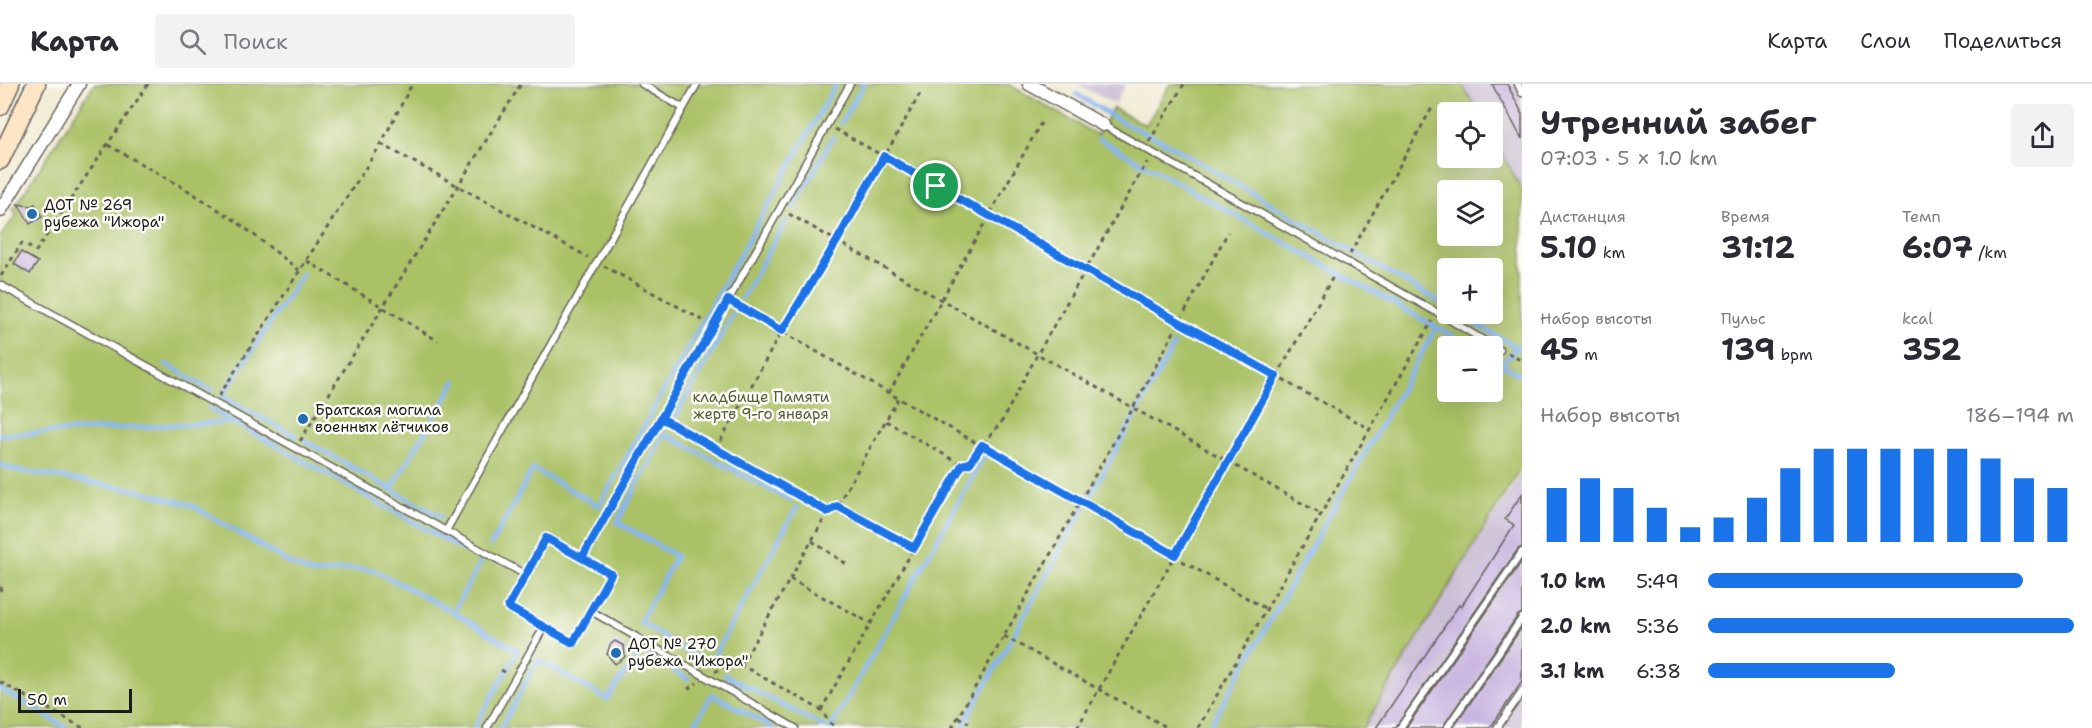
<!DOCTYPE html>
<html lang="ru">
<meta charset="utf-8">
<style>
:root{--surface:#fff;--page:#f2f2f3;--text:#2b2b33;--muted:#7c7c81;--line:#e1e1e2;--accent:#1a73e8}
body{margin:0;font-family:"Shantell Sans",sans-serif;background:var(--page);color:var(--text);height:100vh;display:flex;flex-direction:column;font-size:22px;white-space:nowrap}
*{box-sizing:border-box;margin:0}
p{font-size:20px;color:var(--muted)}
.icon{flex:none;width:33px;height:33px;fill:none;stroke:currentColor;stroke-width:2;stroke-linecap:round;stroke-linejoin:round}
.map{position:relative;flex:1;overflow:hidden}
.drawer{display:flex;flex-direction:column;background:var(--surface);width:570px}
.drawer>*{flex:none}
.buttons{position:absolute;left:1437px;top:18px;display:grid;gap:12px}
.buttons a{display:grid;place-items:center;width:66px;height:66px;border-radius:6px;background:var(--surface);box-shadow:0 6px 24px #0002;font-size:30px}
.scale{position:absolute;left:18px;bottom:15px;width:114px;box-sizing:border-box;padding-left:6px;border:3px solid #1c1c1c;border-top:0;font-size:16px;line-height:21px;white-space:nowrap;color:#1c1c1c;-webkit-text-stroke:4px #fdfcf7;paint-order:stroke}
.pin{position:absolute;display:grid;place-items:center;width:51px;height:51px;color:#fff;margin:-26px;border:3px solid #fff;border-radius:50%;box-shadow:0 2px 6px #0007}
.round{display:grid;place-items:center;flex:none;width:63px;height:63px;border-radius:6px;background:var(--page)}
.headline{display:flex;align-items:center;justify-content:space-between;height:102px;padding:0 18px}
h1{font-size:33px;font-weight:700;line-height:45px}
.figures{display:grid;grid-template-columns:repeat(3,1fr);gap:9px;height:102px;padding:6px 18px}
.figures div{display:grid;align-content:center}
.figures b{font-size:30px;font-weight:700}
.figures small{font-size:16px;font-weight:400}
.figures p{font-size:16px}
.chart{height:168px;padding:12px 18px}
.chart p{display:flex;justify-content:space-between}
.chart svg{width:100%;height:108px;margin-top:6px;stroke:var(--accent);stroke-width:6}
ul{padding:0 18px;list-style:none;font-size:20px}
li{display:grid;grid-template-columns:96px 72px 1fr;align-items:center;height:45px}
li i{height:15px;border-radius:8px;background:var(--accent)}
header{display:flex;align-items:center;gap:36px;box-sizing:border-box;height:84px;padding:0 30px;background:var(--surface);border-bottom:2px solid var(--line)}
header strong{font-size:28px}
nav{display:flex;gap:33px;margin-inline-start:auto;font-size:21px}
.search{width:420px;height:54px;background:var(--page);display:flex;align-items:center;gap:15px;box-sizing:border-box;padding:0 21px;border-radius:6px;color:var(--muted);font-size:22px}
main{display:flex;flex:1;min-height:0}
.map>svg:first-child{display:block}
.industrial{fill:#cbbfd5}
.green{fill:#aac165;stroke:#636e40;stroke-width:1.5;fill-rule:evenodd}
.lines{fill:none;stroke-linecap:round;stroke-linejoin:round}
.stream{stroke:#86b5f1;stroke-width:4.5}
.building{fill:#cab7e1}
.lane-casing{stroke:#67645c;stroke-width:9}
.street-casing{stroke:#67645c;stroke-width:15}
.secondary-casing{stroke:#67645c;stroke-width:21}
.path{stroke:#67645c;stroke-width:3;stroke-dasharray:4.5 4.5;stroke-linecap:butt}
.lane{stroke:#fff;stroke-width:6}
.street{stroke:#fff;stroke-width:12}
.secondary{stroke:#fde5c5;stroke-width:18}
.route-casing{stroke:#fff;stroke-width:12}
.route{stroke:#1a73e8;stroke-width:8}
.poi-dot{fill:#1f6fb2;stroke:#fdfcf7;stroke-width:2}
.labels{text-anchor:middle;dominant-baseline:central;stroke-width:5;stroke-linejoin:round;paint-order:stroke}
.poi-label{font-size:15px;fill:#1c1c1c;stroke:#fdfcf7;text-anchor:start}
.park-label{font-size:15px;fill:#555e39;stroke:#fdfcf7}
</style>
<header>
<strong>Карта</strong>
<div class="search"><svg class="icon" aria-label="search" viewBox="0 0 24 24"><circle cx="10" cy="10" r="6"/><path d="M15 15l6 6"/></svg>Поиск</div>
<nav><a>Карта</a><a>Слои</a><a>Поделиться</a></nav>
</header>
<main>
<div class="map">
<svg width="1522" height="644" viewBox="0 0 1522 644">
<rect width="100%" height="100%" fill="#fdfcf7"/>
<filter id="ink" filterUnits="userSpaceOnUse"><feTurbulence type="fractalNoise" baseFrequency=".0167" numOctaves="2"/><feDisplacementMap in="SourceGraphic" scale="12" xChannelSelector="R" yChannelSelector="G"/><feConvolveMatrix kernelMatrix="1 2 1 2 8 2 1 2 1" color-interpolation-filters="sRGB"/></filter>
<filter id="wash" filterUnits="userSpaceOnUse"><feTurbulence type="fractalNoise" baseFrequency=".008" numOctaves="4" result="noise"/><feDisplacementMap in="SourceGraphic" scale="24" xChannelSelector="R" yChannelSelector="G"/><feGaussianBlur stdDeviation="1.35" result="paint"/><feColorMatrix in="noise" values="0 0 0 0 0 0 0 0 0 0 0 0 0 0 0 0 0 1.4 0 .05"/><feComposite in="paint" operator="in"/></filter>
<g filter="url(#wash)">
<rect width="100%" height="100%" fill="#f1ebd3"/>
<g class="industrial">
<polygon points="1077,0 1126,0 1115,20"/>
<polygon points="1462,0 1522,0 1522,106 1493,53 1492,28 1478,28"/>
<polygon points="1522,388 1522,644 1358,644"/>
</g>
<path class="green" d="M94 0H1008L1097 51 1113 24 1146 41 1170 0H1462L1478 28H1448V74H1492L1493 53 1522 106V382L1363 644H0V153L17 130 13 126ZM1448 106H1492V152H1448ZM1448 184H1492V230H1448ZM1448 262H1492V308H1448Z"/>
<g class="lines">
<g class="stream">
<polyline points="1076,10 1125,40 1161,56 1448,223"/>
<polyline points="841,39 864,0"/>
<polyline points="1099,55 1470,262"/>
<polyline points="794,124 833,53"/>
<polyline points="742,214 786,137"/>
<polyline points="1458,230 1522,266"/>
<polyline points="1492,275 1522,292"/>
<polyline points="166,280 212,307"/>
<polyline points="1502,281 1517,263"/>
<polyline points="210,325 467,468"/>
<polyline points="676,332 733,230"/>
<polyline points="0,351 231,338"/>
<polyline points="296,352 224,314 224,309 303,189"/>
<polyline points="305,357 441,433"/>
<polyline points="0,381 16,386 141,407 191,421 293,481 313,490 351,485 374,486 453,528"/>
<polyline points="391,405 456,297"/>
<polyline points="790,416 665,350 617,438 676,472 640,538 704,578 712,575 797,423"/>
<polyline points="491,461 533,385 599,422 836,0"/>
<polyline points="725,591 826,644"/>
<polyline points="0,605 67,644"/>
<polyline points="474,644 518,567 453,528 481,478"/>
<polyline points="501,644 538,576 607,615 641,567 688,595"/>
<polyline points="693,644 712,610 773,644"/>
<polyline points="831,644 986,369"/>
<polyline points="962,644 1174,261"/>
<polyline points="1209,644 1436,244"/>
</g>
</g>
<g id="blocks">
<g class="building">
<polygon points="1492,0 1507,0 1522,29 1522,55"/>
<polygon points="18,120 31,122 35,120 42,133 30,140"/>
<polygon points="21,168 38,178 30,190 14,180"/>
<polygon points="1522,410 1522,463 1518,465 1395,644 1376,644 1459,521 1461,523 1514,441 1505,435"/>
<polygon points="1522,477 1522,529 1518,531 1442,644 1406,644"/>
<polygon points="1522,543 1522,598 1490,644 1453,644"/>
<polygon points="615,557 624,562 625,573 615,580 607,570 610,561"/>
</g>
</g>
</g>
<g filter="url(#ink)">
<use href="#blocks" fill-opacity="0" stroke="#67645c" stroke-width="1.5"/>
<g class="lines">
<defs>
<g id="lane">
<polyline points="642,0 683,24"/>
<polyline points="1518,0 1522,9"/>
<polyline points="1103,41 1438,229 1500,266"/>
<polyline points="0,201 526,491"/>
<polyline points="446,447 697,0"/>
<polygon points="546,454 611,490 573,559 508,523"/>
<polyline points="583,474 850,0"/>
<polyline points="591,527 795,644"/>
<polyline points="487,644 544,543"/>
<polyline points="1400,644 1522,468"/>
<polyline points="1447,644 1522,534"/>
<polyline points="1497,644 1522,608"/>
</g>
<g id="street">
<polyline points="1029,0 1103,41"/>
<polyline points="0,127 79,0"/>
</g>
<g id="secondary">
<polyline points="0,22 10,0"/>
<polyline points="0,76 36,0"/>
</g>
</defs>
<use href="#lane" class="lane-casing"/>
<use href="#street" class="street-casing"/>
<use href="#secondary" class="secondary-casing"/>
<g class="path">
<polyline points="835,45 1370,345"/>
<polyline points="1149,58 1184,0"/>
<polyline points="381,60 588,173"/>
<polyline points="108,61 189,107 236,137 299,186"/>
<polyline points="789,130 1321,430"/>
<polyline points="1350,170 1433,22"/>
<polyline points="307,177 438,257"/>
<polyline points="604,182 706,238"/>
<polyline points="1,192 22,159 36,167 148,0"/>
<polyline points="737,222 1268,526"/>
<polyline points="1508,269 1522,277"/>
<polyline points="889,309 1041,39"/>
<polyline points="219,312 381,60 412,0"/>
<polyline points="886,337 962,381"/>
<polyline points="670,339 828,428"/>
<polyline points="300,357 521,0"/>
<polyline points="716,365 782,247 837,157 922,6"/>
<polyline points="837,422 913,464"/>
<polyline points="812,457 848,481"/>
<polyline points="790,495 870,539"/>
<polyline points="0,507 2,502"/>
<polyline points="1004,552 1168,644"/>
<polyline points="741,581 828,428 837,422 898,315"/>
<polyline points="501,586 509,590"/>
<polyline points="715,588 730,580 741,581 821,626 830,639 835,642"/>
<polyline points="0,598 83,644"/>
<polyline points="688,605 697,599"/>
<polyline points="821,626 962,381 971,379 982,361 1002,337 1037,271 1147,78"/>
<polyline points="958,633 969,639"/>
<polyline points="952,644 1133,324 1228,148"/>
<polyline points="1077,644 1334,191"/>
<polyline points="1198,644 1432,237"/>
</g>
<use href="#lane" class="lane"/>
<use href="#street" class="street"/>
<use href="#secondary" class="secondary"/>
</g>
</g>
<g class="lines" filter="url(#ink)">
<defs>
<polyline id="route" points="936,102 884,72 837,157 782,247 728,216 582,474 546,454 508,523 573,559 611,490 582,474 661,334 828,428 837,422 914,464 962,381 970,379 982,361 1175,471 1276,292 936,102"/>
</defs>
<use href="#route" class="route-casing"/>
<use href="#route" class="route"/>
</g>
<g class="poi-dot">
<circle cx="32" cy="130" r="6"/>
<circle cx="303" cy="335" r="6"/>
<circle cx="616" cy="569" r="6"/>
</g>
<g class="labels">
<g class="poi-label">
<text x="44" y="121">ДОТ № 269<tspan x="44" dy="17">рубежа "Ижора"</tspan></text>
<text x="315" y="326">Братская могила<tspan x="315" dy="17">военных лётчиков</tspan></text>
<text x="628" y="560">ДОТ № 270<tspan x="628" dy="17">рубежа "Ижора"</tspan></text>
</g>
<g class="park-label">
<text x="761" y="313">кладбище Памяти<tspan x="761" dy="17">жертв 9-го января</tspan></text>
</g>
</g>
</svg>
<div class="buttons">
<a><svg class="icon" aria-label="locate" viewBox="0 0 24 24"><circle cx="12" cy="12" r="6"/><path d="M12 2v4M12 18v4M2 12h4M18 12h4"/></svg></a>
<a><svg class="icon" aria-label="layers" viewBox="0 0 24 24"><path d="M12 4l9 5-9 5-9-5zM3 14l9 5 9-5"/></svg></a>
<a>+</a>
<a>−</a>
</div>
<div class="scale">50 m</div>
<div class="pin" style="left:936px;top:102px;background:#1e9e55"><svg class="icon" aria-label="arrive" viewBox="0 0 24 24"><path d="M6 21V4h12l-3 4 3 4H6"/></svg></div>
</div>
<section class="drawer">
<div class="headline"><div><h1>Утренний забег</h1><p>07:03 · 5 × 1.0 km</p></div><a class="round"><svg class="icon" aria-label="share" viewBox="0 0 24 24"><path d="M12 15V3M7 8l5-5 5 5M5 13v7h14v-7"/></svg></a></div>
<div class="figures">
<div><p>Дистанция</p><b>5.10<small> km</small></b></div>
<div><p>Время</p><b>31:12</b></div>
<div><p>Темп</p><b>6:07<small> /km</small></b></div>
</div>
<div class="figures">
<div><p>Набор высоты</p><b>45<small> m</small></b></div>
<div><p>Пульс</p><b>139<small> bpm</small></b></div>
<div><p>kcal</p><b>352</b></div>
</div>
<div class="chart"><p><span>Набор высоты</span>186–194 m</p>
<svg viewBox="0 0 160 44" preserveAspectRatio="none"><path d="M5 44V22M15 44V18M25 44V22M35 44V30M45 44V38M55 44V34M65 44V26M75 44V14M85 44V6M95 44V6M105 44V6M115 44V6M125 44V6M135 44V10M145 44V18M155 44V22"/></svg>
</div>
<ul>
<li><b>1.0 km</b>5:49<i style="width:86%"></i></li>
<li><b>2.0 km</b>5:36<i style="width:100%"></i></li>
<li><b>3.1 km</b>6:38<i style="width:51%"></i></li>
</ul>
</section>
</main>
